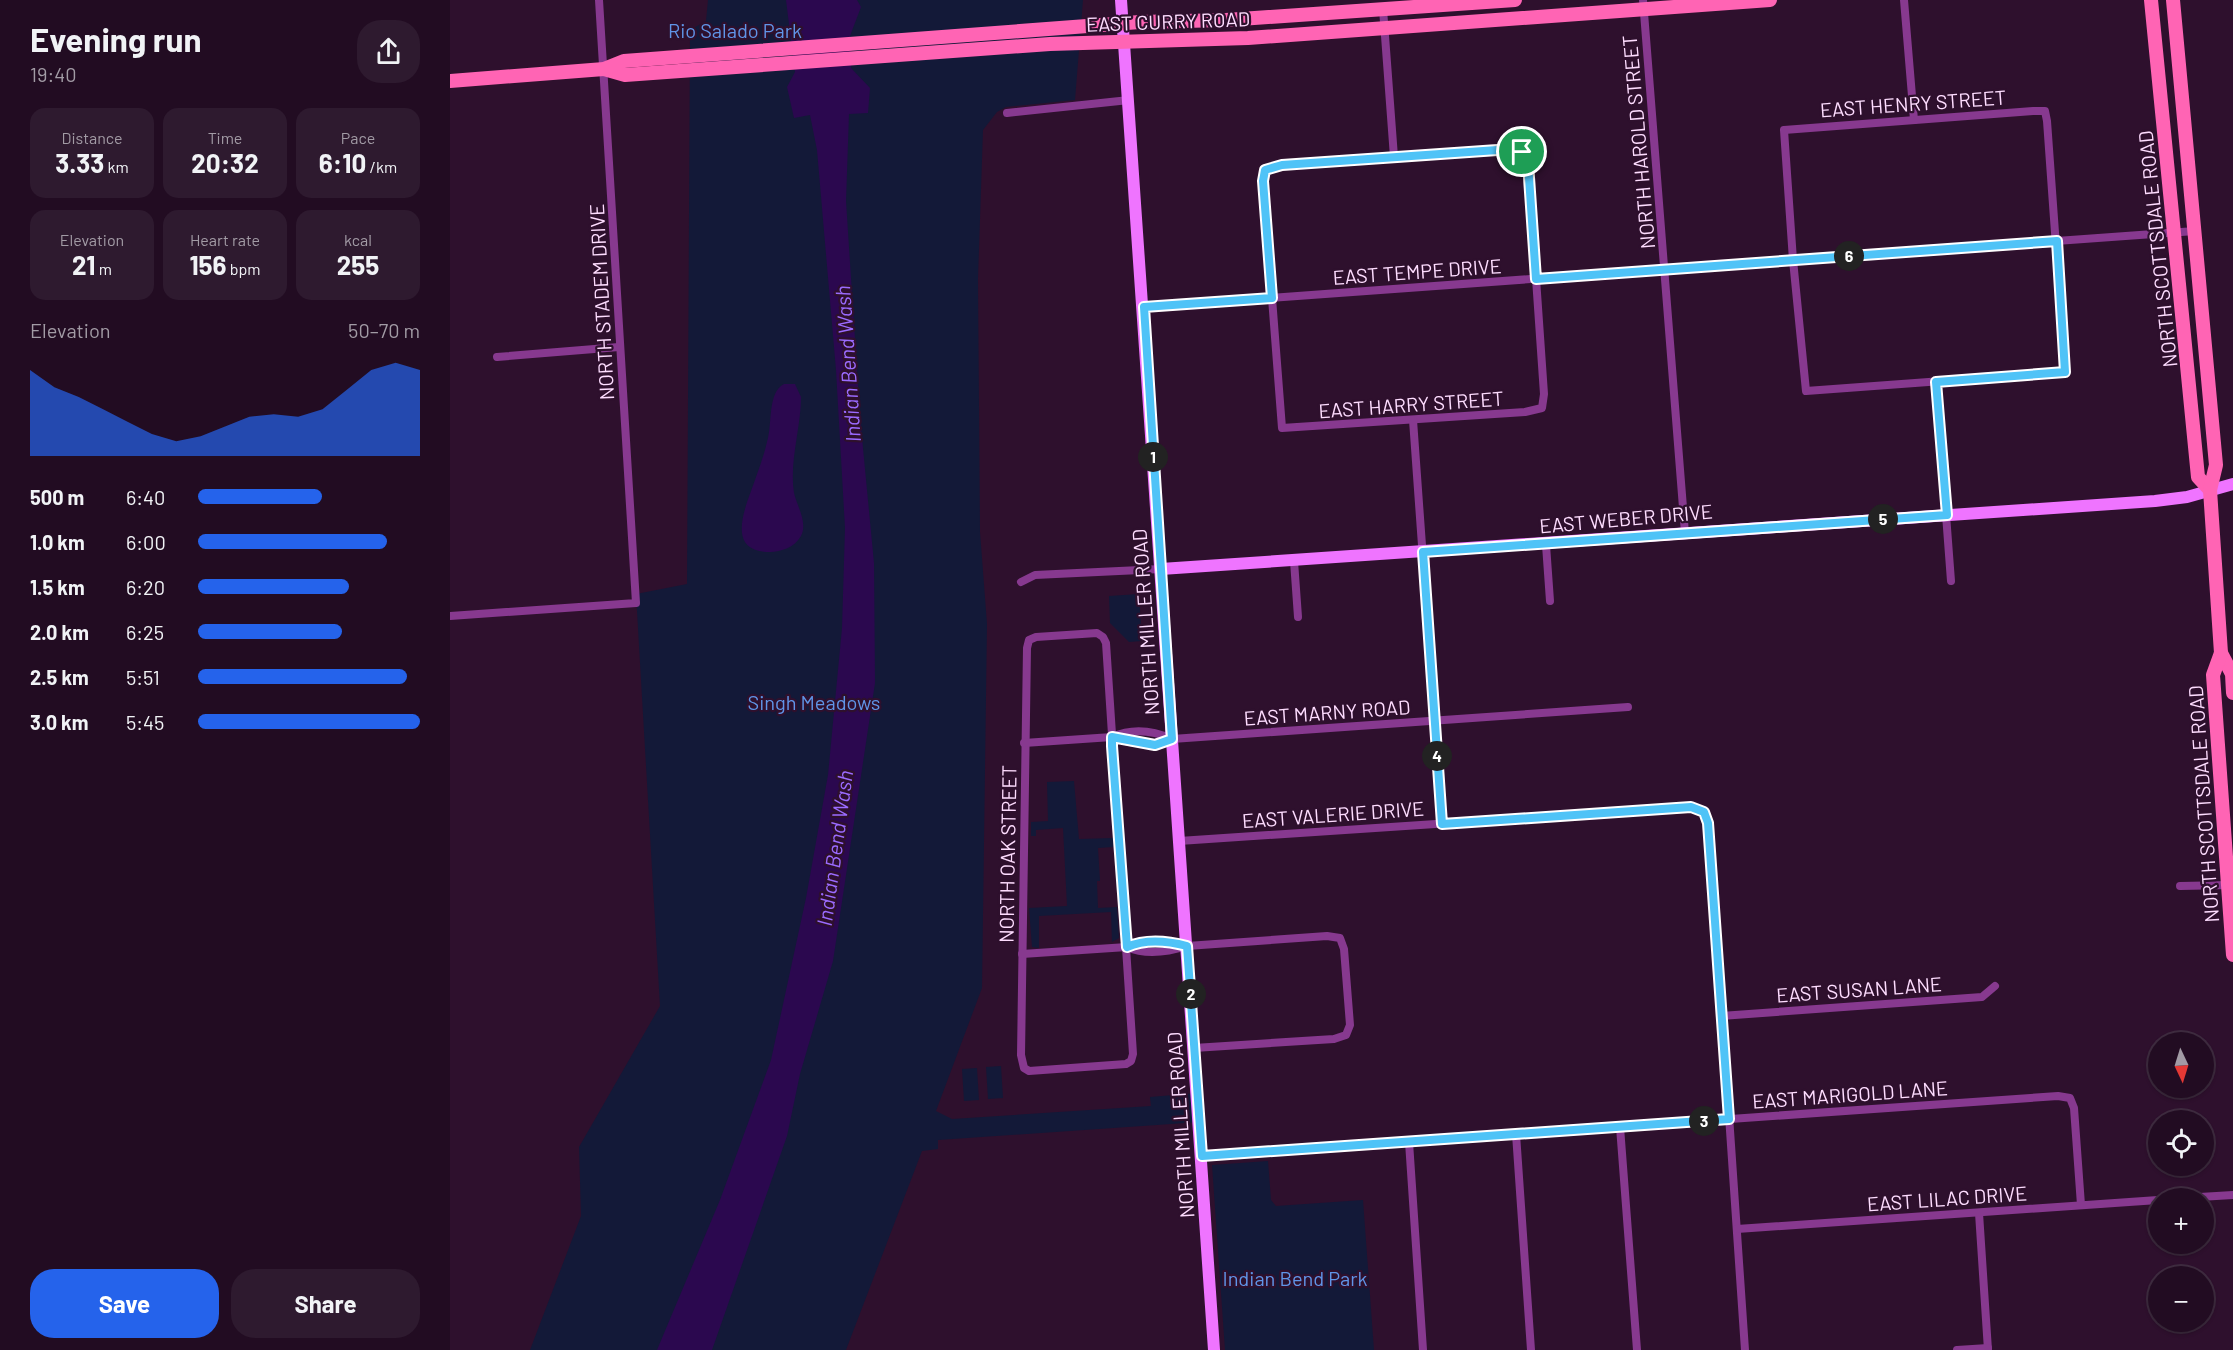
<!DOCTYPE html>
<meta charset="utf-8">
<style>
:root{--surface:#220c22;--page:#2e1a2f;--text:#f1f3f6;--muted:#a29ba5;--line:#3f2c40;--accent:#2563eb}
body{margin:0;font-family:Barlow,sans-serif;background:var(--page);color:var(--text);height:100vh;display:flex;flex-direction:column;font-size:22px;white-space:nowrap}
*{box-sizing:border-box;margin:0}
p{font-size:20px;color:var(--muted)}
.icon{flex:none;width:33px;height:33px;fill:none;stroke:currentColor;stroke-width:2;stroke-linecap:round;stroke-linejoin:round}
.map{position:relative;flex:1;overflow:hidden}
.panel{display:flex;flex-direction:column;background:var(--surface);width:450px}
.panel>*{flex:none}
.needle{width:39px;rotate:176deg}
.buttons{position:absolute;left:1698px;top:1032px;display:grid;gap:12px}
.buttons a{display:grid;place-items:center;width:66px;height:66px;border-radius:50%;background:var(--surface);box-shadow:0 2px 4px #0004,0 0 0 2px var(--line);font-size:30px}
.pin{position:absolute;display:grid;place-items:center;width:51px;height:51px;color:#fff;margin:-26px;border:3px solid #fff;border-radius:50%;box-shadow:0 2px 6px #0007}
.km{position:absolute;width:30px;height:30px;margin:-15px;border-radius:50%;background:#222;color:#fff;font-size:16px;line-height:30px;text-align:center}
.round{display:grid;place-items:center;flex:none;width:63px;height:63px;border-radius:24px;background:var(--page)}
.summary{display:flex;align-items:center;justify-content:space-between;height:102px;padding:0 30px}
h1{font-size:33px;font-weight:700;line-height:45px}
.metrics{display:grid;grid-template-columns:repeat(3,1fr);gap:9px;height:102px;padding:6px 30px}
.metrics div{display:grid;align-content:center;border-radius:15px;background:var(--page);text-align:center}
.metrics b{font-size:26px;font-weight:700}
.metrics small{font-size:16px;font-weight:400}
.metrics p{font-size:16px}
.chart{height:168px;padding:12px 30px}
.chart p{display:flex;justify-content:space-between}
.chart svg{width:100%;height:108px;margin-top:6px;fill:var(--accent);opacity:.7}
.button{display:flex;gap:12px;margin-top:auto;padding:12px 30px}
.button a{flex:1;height:69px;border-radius:24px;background:var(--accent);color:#fff;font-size:24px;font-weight:700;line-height:69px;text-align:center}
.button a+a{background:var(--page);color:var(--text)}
ul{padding:0 30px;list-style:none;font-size:20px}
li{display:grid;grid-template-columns:96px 72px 1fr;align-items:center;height:45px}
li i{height:15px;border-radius:8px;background:var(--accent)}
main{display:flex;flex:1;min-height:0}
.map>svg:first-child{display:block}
.green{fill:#131938}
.water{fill:#2b084f}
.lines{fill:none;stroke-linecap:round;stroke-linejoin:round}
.street{stroke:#87398f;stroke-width:8}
.secondary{stroke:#ef74ff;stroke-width:12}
.primary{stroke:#ff64b4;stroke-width:14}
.route-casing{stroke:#fff;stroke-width:12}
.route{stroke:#4fc3f7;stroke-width:8}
.labels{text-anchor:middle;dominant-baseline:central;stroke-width:4.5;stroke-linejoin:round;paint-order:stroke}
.street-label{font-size:20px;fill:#feddff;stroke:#2e102d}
.park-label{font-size:20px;fill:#6095e8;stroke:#2e102d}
.water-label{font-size:21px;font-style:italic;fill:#9b6bff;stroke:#2e102d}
</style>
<main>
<section class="panel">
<div class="summary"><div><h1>Evening run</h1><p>19:40</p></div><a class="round"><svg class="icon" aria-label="share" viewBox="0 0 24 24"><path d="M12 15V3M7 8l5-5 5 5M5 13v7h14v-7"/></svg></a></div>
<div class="metrics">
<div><p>Distance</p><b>3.33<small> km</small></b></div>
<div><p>Time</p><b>20:32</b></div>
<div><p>Pace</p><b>6:10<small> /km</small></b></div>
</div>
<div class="metrics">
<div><p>Elevation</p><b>21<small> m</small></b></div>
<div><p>Heart rate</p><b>156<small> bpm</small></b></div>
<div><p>kcal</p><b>255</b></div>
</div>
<div class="chart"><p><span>Elevation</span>50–70 m</p>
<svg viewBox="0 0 160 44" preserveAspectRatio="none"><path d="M0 44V9L10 16L20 20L30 25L40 30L50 35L60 38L70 36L80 32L90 28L100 27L110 28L120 25L130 17L140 9L150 6L160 9V44z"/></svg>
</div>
<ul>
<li><b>500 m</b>6:40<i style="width:56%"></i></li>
<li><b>1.0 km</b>6:00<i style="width:85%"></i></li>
<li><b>1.5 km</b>6:20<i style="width:68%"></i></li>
<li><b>2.0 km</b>6:25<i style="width:65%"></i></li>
<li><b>2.5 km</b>5:51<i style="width:94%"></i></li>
<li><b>3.0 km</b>5:45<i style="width:100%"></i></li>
</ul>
<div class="button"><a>Save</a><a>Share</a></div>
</section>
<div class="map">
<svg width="1783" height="1350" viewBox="0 0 1783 1350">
<rect width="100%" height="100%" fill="#2e102d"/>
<g class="green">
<polygon points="258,0 633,0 625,100 556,107 547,112 533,130 528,279 530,532 537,624 532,988 486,1111 502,1119 701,1106 700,1097 747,1093 750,1122 488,1140 488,1149 472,1151 396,1350 80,1350 131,1216 129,1147 210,1006 186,594 237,584 240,30 256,21"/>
<polygon points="689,594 692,641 679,642 660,623 659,596"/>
<polygon points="624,781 629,839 663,838 663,847 648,848 650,881 647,881 648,908 667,907 669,938 662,942 661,912 589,916 589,948 582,947 579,908 617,906 613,828 586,830 586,836 581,836 581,822 598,821 597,782"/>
<polygon points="551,1066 553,1098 538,1099 536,1067"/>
<polygon points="527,1068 529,1100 514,1101 512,1069"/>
<polygon points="818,1161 821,1200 826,1206 913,1200 924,1350 775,1350 762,1165"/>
</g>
<g class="water">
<polygon points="336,0 407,0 411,7 400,36 401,68 420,88 418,113 399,114 396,201 410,417 424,563 425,683 383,961 350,1074 337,1136 262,1350 207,1350 270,1200 321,1060 356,898 378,775 392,628 395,528 386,370 367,150 360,115 344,118 337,87 345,72"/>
<path d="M334 384H345L351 397C351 428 339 462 344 493 347 506 358 523 351 536 345 547 331 552 320 552 272 552 298 502 306 477 311 464 315 451 318 438 322 422 318 392 334 384Z"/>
</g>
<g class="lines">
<g class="street">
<polyline points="1193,0 1235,533"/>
<polyline points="1454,0 1464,120"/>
<polyline points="933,9 944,157"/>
<polygon points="1583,111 1595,111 1597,121 1615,372 1356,391 1343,260 1334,130"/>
<polyline points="557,113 679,100"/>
<polygon points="1062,149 1072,152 1078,163 1094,394 1092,408 1075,412 832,428 813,181 815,170 832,165"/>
<polyline points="694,307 1745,231"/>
<polyline points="47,357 169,347"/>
<polyline points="1486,382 1501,581"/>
<polyline points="963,420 992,824"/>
<polyline points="1096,545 1100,601"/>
<polyline points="844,561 848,617"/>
<polyline points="571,582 585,575 711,569"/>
<polyline points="0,616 186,603 149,0"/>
<polygon points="647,633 653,637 656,643 683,1054 681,1061 676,1064 579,1071 574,1068 571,1055 577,648 579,640 586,637"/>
<path d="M662 737C681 744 703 746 722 739L1178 707"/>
<path d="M574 743 662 737C682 728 702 730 722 739"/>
<polyline points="729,841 1241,807 1254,812 1259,823 1295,1350"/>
<polyline points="1730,886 1780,885"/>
<path d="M677 947C695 955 718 952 737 946L877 936 890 938 894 949 900 1025 896 1035 884 1039 744 1048"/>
<path d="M572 954 677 947C695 939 717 941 737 946"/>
<polyline points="1271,1016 1532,997 1545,986"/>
<polyline points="1170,1127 1187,1350"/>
<polyline points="1066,1134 1081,1350"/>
<polyline points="959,1142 973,1350"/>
<polyline points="752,1156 1608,1096 1620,1098 1624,1108 1631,1205"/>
<polyline points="1733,1198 1783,1195"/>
<polyline points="1529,1213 1538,1350"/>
<polyline points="1287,1229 1708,1200"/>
<polyline points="1507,1350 1538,1348"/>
</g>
<g class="secondary">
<polyline points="671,0 764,1350"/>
<polyline points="711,569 1705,501 1737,497 1783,484"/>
</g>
<g class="primary">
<polyline points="1701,0 1748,477 1760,490"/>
<polyline points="1723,0 1766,465 1760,490 1771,653 1782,674 1783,693"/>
<polyline points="154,69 175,75 600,44 798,38 1320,0"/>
<polyline points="0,81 154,69 174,61 690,22 776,20 1065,0"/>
<polyline points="1771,653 1763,675 1783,955"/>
</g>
</g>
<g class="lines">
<defs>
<path id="route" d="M1062 149 1072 152 1078 163 1086 279 1607 241 1615 372 1486 382 1497 515 973 552 992 824 1241 807 1254 812 1258 823 1279 1119 752 1156 737 946C718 941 695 939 677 947L662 746V737L705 745 722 739 694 307 822 298 813 181 815 170 832 165Z"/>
</defs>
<use href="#route" class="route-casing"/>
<use href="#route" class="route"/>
</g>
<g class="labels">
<g class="street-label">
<text transform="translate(718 21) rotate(-2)">EAST CURRY ROAD</text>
<text transform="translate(1463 103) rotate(-4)">EAST HENRY STREET</text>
<text transform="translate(1188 142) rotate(-95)">NORTH HAROLD STREET</text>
<text transform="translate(1707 249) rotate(-96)">NORTH SCOTTSDALE ROAD</text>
<text transform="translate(967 271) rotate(-4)">EAST TEMPE DRIVE</text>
<text transform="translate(151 302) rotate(-93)">NORTH STADEM DRIVE</text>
<text transform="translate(961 404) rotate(-4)">EAST HARRY STREET</text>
<text transform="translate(1176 518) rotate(-5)">EAST WEBER DRIVE</text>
<text transform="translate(695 622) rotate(-94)">NORTH MILLER ROAD</text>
<text transform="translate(877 712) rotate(-4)">EAST MARNY ROAD</text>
<text transform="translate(1753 804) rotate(-94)">NORTH SCOTTSDALE ROAD</text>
<text transform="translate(883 814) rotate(-4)">EAST VALERIE DRIVE</text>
<text transform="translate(557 854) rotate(-89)">NORTH OAK STREET</text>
<text transform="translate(1409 989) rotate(-4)">EAST SUSAN LANE</text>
<text transform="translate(1400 1094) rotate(-4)">EAST MARIGOLD LANE</text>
<text transform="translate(730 1125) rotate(-94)">NORTH MILLER ROAD</text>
<text transform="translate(1497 1198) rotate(-4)">EAST LILAC DRIVE</text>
</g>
<g class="park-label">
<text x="285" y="30">Rio Salado Park</text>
<text x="364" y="702">Singh Meadows</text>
<text x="845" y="1278">Indian Bend Park</text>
</g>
<g class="water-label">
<text transform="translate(397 364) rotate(-94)">Indian Bend Wash</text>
<text transform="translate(384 848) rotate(-82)">Indian Bend Wash</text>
</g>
</g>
</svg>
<div class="buttons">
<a><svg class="needle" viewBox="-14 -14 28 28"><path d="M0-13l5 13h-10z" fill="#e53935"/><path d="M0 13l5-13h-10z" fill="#a29ba5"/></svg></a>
<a><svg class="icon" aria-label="locate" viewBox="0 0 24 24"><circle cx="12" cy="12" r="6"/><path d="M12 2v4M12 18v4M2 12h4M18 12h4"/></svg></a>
<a>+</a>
<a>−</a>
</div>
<div class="pin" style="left:1072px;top:152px;background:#1e9e55"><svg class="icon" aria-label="arrive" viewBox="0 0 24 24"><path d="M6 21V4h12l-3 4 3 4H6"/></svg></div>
<b class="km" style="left:703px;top:457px">1</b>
<b class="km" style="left:741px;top:994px">2</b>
<b class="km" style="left:1254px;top:1121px">3</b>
<b class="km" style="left:987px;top:756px">4</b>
<b class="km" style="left:1433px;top:519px">5</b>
<b class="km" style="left:1399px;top:256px">6</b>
</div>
</main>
